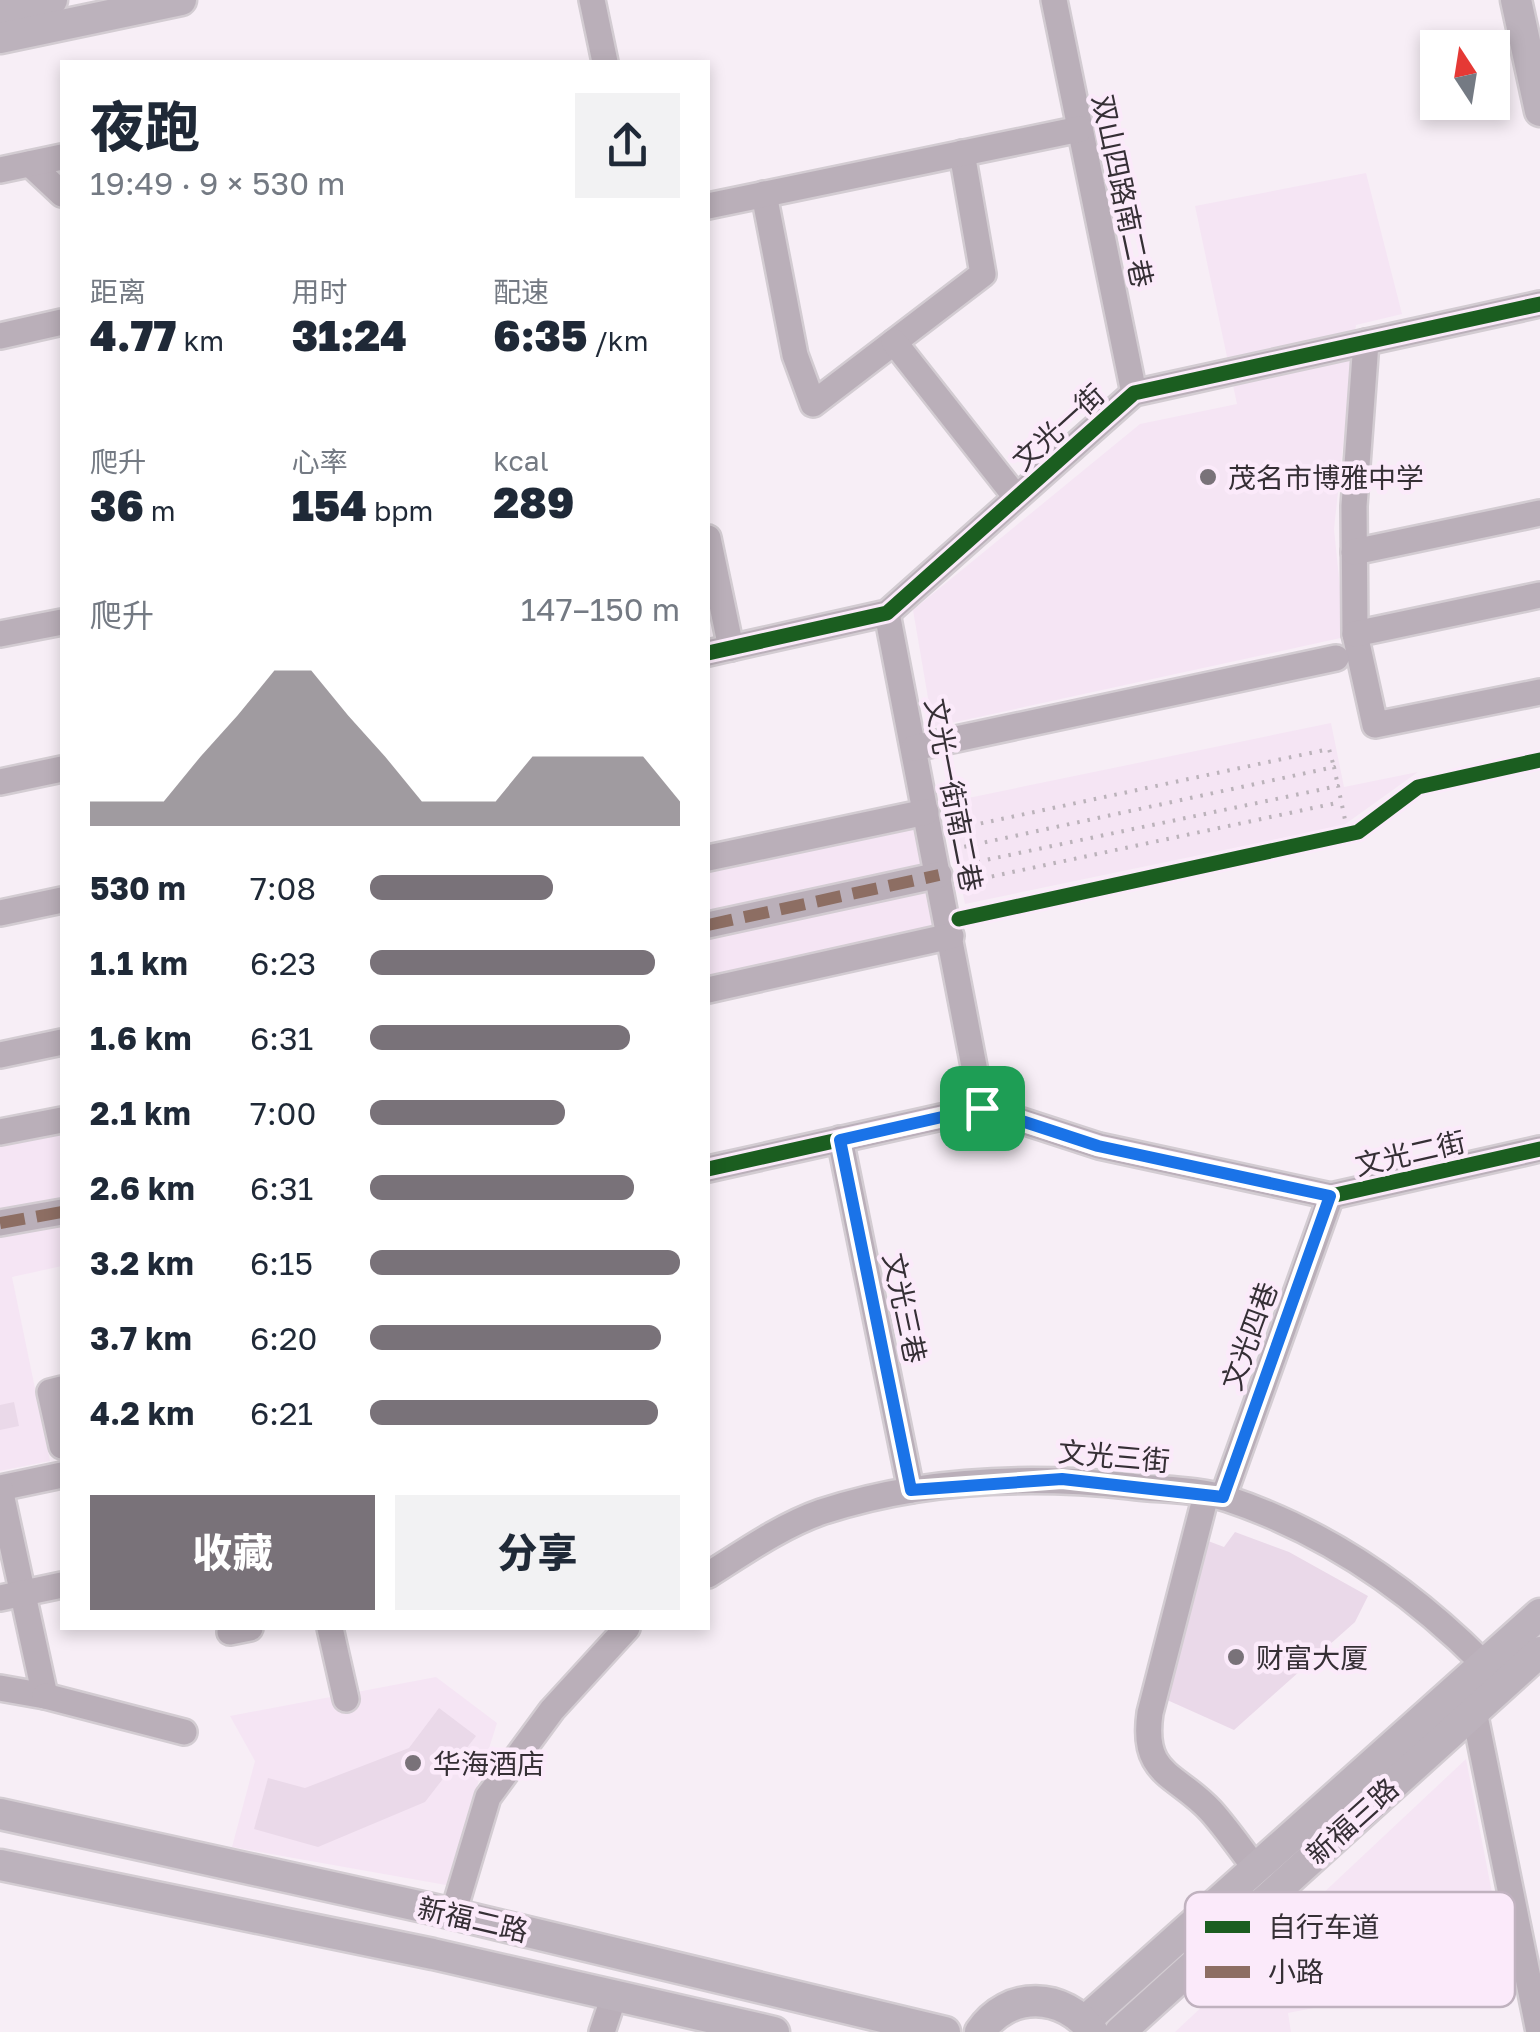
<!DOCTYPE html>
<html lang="zh">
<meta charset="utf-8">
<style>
:root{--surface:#fff;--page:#f2f2f3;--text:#1f2937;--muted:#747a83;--accent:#797279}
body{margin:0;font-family:"Golos Text","Noto Sans SC",sans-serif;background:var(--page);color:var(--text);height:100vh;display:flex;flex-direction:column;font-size:38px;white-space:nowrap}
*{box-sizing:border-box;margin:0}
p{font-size:32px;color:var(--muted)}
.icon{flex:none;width:55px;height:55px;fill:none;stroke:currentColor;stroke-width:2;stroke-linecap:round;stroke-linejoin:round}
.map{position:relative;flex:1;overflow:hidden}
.panel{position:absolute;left:60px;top:60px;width:650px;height:1570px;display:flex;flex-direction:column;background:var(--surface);border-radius:0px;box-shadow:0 5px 15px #0003}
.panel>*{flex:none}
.needle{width:65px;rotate:348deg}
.fabs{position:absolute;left:1420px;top:30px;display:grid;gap:20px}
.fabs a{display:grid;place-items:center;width:90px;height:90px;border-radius:0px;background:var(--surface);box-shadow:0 5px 15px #0003;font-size:50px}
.pin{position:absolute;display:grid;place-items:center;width:85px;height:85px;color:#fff;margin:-42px;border-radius:20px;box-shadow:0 5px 15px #0006}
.round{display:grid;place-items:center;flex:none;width:105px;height:105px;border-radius:0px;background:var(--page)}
.head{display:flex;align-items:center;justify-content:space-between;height:170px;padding:0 30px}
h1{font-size:55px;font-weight:800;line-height:75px}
.figures{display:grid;grid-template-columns:repeat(3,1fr);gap:15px;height:170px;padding:10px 30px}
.figures div{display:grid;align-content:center}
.figures b{font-size:42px;font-weight:800}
.figures small{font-size:28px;font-weight:400}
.figures p{font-size:28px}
.chart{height:280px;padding:20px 30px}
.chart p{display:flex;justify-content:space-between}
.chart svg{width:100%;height:180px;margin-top:10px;fill:var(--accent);opacity:.7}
.primary-button{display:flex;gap:20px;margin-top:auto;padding:20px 30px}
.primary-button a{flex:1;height:115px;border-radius:0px;background:var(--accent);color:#fff;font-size:40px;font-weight:800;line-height:115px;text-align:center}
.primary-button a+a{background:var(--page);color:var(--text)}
ul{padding:0 30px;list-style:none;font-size:32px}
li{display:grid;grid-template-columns:160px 120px 1fr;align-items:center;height:75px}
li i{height:25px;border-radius:12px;background:var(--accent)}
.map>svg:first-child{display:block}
.built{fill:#f5e5f4}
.building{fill:#ead9e9}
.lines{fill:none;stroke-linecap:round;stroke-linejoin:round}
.minor-casing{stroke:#d3ccd2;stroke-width:30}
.major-casing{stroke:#d3ccd2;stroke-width:35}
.path{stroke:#bbb2ba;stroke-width:4;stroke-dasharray:2.5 8;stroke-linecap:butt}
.minor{stroke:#baafb9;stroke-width:25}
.major{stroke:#bcb2bc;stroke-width:30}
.quiet{stroke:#8d6e63;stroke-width:12;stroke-dasharray:25 12;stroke-linecap:butt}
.cycleway-casing{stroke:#fbeafa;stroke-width:21}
.cycleway{stroke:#1b5e20;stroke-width:15}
.route-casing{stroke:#fff;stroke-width:20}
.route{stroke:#1a73e8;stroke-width:12}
.poi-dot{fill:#797279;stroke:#fbeafa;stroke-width:4}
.labels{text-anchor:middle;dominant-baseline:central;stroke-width:9;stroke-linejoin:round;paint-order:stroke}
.street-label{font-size:28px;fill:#352f35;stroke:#fbeafa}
.poi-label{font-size:28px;fill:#352f35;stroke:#fbeafa;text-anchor:start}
.key{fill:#fbeafa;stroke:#c0b2bf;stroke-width:2.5}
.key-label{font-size:28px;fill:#352f35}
</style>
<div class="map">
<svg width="1540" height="2032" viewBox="0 0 1540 2032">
<rect width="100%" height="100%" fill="#f7eef6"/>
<g class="built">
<polygon points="1366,173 1402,314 1356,325 1334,529 1345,637 933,727 913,610 1140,424 1237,404 1195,206"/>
<polygon points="1331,723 1344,787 1418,772 1344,825 965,904 944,803"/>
<polygon points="926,812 951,936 708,990 708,858"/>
<polygon points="62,1120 62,1266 12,1277 50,1461 0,1471 0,1132"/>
<polygon points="436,1677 497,1723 446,1885 232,1847 255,1761 230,1716"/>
<polygon points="1466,1759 1507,1970 1288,2013 1291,2032 1175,2032"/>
</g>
<g class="building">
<polygon points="14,1402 19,1426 0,1430 0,1405"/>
<polygon points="1235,1532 1289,1552 1368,1596 1355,1622 1234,1730 1147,1691 1187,1533 1224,1547"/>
<polygon points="439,1708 476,1736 425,1802 318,1847 254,1829 268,1778 305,1788 409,1748"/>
</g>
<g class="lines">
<defs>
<g id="minor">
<polyline points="592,0 605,62"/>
<polyline points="1054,0 1134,393"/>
<polyline points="30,164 62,194"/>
<polyline points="0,170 62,157"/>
<polyline points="764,194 795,355 813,404 983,274 962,153"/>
<polyline points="708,206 1080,129"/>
<polyline points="0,336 62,322"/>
<polyline points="894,342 1016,497"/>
<polyline points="1366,342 1354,506 1355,634 1375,725 1540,692"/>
<polyline points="708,538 731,648"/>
<polyline points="1354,552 1540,513"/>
<polyline points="887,613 982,1108"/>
<polyline points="0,634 62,622"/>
<polyline points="1355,634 1540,595"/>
<polyline points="708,653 887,613 1134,393 1540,304"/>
<polyline points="914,748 1336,658"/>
<polyline points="0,782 62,769"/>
<polyline points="708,858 926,812"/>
<polyline points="0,913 62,900"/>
<polyline points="708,925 939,875"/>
<polyline points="708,990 951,936"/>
<polyline points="0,1055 62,1042"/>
<polyline points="0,1132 62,1120"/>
<polyline points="840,1139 911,1490"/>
<polyline points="708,1169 982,1108 1099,1146 1331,1196 1540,1149"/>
<polyline points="0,1223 62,1212"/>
<polyline points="62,1389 50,1392 62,1446"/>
<polyline points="0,1488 62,1475"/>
<polyline points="0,1489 45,1696 0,1688"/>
<path d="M1206 1495 1150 1713C1141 1776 1176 1773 1211 1811 1227 1829 1241 1849 1255 1868"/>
<polyline points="1223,1497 1331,1196"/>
<path d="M708 1575C743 1553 781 1526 821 1512 921 1479 1026 1475 1130 1486 1161 1490 1198 1489 1228 1499 1327 1532 1409 1589 1482 1662"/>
<polyline points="0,1598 62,1585"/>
<polyline points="330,1628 346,1699"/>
<polyline points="230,1632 250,1628"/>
<polyline points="45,1696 184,1732"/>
<polyline points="1474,1711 1539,2032"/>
<polyline points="453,1914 488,1797 552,1710 627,1628"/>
<polyline points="602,2032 613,1999"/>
</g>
<g id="major">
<polyline points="1516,0 1540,111"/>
<polyline points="0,11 52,0"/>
<polyline points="0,38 181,0"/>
<polyline points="0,1814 432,1909 945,2032"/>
<polyline points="0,1865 433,1954 774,2032"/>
<polyline points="1085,2021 1540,1614"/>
<path d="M980 2032C1008 1990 1064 1992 1093 2032"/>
<polyline points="1120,2032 1540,1652"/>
</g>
</defs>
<use href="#minor" class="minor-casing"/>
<use href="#major" class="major-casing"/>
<g class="path">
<polyline points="950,830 1329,749 1334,767"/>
<polyline points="954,849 1334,767 1338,786"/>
<polyline points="957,866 1338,786 1348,834"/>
<polyline points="961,883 1341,802"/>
</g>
<use href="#minor" class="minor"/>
<use href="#major" class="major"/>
<g class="quiet">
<polyline points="708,925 939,875"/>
<polyline points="0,1223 62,1212"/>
</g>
<defs>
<g id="cycleway">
<polyline points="708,653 887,613 1134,393 1540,304"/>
<polyline points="959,919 1358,832 1418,787 1540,760"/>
<polyline points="708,1169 982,1108 1099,1146 1331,1196 1540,1149"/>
</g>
</defs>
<use href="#cycleway" class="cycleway-casing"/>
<use href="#cycleway" class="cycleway"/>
</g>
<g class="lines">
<defs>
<polygon id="route" points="982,1108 1098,1146 1330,1196 1223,1497 1062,1479 911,1490 840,1140"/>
</defs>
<use href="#route" class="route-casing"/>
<use href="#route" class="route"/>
</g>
<g class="poi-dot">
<circle cx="1208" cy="477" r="10"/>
<circle cx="1236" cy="1657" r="10"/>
<circle cx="413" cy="1763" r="10"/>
</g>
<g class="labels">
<g class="street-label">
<text transform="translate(1123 191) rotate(78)">双山四路南二巷</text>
<text transform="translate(1058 427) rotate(-42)">文光一街</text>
<text transform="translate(954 795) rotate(79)">文光一街南二巷</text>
<text transform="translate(1410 1153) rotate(-13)">文光二街</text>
<text transform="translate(905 1308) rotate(78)">文光三巷</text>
<text transform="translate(1249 1336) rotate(-70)">文光四巷</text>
<text transform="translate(1114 1456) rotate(5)">文光三街</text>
<text transform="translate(1352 1821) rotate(-42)">新福三路</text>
<text transform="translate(473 1919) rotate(13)">新福二路</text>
</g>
<g class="poi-label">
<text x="1228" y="477">茂名市博雅中学</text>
<text x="1256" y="1657">财富大厦</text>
<text x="433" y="1763">华海酒店</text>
</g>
</g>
<rect x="1185" y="1892" width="330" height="115" rx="15" class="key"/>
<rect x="1205" y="1921" width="45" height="12" fill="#1b5e20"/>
<rect x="1205" y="1966" width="45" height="12" fill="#8d6e63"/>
<g class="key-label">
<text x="1268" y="1937">自行车道</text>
<text x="1268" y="1982">小路</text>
</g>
</svg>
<div class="fabs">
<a><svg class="needle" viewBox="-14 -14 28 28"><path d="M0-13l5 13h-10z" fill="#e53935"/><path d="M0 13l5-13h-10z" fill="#747a83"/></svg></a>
</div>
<div class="pin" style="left:982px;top:1108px;background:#1e9e55"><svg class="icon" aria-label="arrive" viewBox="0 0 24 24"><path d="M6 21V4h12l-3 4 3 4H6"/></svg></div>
<section class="panel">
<div class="head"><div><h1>夜跑</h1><p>19:49 · 9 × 530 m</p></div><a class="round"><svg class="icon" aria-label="share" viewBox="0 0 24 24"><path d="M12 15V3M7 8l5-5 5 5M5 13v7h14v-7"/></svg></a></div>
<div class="figures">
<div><p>距离</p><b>4.77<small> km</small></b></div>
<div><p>用时</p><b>31:24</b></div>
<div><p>配速</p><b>6:35<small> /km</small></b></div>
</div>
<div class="figures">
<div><p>爬升</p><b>36<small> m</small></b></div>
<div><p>心率</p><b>154<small> bpm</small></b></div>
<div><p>kcal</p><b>289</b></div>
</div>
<div class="chart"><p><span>爬升</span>147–150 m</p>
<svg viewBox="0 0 160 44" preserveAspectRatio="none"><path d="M0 44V38L10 38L20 38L30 27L40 17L50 6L60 6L70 17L80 27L90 38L100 38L110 38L120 27L130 27L140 27L150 27L160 38V44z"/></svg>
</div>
<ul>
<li><b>530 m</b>7:08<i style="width:59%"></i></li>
<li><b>1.1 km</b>6:23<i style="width:92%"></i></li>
<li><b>1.6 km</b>6:31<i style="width:84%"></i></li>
<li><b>2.1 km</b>7:00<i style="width:63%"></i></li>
<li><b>2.6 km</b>6:31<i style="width:85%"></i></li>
<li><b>3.2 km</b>6:15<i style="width:100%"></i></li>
<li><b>3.7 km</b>6:20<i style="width:94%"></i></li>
<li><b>4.2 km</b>6:21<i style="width:93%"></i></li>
</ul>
<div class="primary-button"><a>收藏</a><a>分享</a></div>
</section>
</div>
